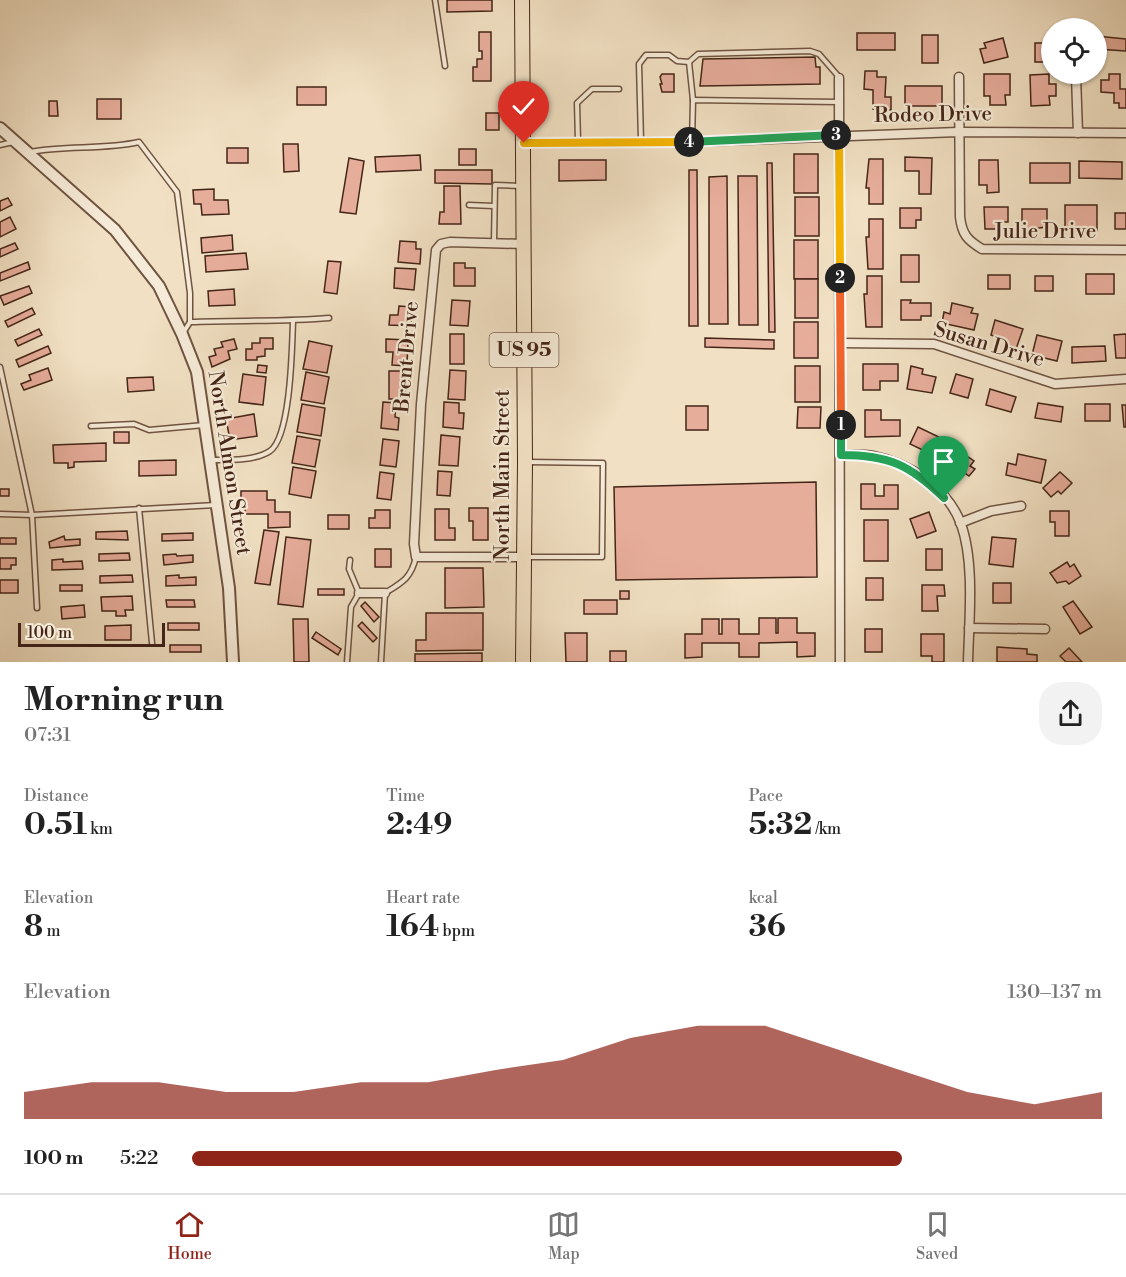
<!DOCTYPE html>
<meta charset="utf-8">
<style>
:root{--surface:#fff;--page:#f2f2f2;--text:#222;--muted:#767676;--line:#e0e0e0;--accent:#8f2418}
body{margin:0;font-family:"Libre Bodoni",serif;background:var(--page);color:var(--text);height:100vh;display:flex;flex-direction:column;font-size:22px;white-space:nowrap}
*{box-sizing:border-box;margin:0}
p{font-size:20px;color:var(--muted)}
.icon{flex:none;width:33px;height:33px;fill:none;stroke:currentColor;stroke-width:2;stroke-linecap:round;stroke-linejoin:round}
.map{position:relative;height:662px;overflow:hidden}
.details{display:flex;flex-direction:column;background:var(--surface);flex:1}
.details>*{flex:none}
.buttons{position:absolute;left:1041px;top:18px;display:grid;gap:12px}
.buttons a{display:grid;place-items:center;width:66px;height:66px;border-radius:50%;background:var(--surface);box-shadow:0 2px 4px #0004;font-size:30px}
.scale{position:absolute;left:18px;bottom:15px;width:147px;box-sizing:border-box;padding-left:6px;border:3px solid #442517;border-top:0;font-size:16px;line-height:21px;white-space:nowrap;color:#442517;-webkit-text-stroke:4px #f6ebd8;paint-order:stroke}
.pin{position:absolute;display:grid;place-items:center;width:51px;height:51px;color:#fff;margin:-62px -26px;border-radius:50% 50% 50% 0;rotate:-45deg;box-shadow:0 0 6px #0007}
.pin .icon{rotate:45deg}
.km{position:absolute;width:30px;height:30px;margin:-15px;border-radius:50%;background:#222;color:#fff;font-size:16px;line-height:30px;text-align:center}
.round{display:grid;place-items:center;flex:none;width:63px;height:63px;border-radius:24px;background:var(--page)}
.overview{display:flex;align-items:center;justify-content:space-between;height:102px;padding:0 24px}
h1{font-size:33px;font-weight:700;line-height:45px}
.figures{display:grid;grid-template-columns:repeat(3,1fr);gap:9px;height:102px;padding:6px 24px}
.figures div{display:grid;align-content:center}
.figures b{font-size:30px;font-weight:700}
.figures small{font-size:16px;font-weight:400}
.figures p{font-size:16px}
.chart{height:168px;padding:12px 24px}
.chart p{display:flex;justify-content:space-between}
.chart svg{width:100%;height:108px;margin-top:6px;fill:var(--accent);opacity:.7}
ul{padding:0 24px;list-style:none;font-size:20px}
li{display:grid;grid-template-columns:96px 72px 1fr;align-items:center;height:45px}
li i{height:15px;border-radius:8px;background:var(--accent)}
.tab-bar{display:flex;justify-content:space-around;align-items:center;height:84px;border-top:2px solid var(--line);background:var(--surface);font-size:16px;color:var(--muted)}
.tab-bar a{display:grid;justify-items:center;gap:3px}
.tab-bar .active{color:var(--accent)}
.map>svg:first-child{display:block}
.building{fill:#e7ad9b;stroke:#442517;stroke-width:1.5}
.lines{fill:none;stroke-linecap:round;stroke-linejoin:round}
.service-casing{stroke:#6f5442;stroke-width:7}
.minor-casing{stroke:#6f5442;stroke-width:11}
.tertiary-casing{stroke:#6f5442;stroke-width:14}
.trunk-casing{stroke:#442517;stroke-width:16}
.service{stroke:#f6ebd8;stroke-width:4}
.minor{stroke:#f6ebd8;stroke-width:8}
.tertiary{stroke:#f6ebd8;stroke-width:10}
.trunk{stroke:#f1e0c3;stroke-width:14}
.split-1-casing{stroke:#fff;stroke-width:12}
.split-2-casing{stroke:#fff;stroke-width:12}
.split-3-casing{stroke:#fff;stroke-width:12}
.split-4-casing{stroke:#fff;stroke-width:12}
.split-5-casing{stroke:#fff;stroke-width:12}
.split-1{stroke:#22a559;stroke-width:8}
.split-2{stroke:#f0652b;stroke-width:8}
.split-3{stroke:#f5b400;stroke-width:8}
.split-4{stroke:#22a559;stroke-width:8}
.split-5{stroke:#f5b400;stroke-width:8}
.labels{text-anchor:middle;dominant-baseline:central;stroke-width:4.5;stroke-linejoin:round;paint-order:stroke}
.shield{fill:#f6ebd8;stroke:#796051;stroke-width:1.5}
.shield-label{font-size:20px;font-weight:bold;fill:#442517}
.street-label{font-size:21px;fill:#442517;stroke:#f6ebd8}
</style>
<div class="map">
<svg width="1126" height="662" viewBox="0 0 1126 662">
<rect width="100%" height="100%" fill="#f1e0c3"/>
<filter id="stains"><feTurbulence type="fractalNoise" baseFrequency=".00333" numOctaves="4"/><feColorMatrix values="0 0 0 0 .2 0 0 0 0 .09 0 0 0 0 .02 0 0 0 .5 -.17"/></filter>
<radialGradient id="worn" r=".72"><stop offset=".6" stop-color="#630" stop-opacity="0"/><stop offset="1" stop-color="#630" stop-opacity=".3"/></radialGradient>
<g class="building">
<polygon points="447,0 492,0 492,11 447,12"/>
<polygon points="479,32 491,32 491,81 473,81 473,67 477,67 477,59 482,59 482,51 479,51"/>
<rect x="857" y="33" width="38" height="17"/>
<rect x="922" y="35" width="16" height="28"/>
<polygon points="1096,36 1126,39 1126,51 1096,49"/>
<polygon points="1003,38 1008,57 984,63 980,49 986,48 984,43"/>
<rect x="1035" y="43" width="17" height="19"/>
<polygon points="815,57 816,67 820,67 820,84 700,86 703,59"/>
<polygon points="865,71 877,71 877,77 886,77 885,97 891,97 891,110 873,109 873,90 864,89"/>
<polygon points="662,74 674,74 674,92 662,92 660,84 662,84 660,77"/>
<polygon points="984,74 1010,74 1010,95 1005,95 1006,105 990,105 990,96 984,96"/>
<polygon points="1049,74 1049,84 1056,84 1056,96 1049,96 1050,105 1031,106 1030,75"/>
<polygon points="1109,74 1120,74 1120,89 1126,89 1126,108 1119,108 1119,103 1114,103 1114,93 1101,92 1101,80 1109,80"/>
<rect x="905" y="86" width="37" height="20"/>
<rect x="297" y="87" width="29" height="18"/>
<rect x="97" y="99" width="24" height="20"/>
<polygon points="49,101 57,101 58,116 49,116"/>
<rect x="486" y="113" width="13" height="17"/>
<polygon points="283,144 298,144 299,171 284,172"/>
<rect x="227" y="148" width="21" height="15"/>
<rect x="459" y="149" width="17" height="16"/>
<rect x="794" y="154" width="24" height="39"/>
<polygon points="420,155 421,170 376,172 375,157"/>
<polygon points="905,157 932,158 931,194 919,194 919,171 905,171"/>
<polygon points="349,158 364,161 356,214 340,212"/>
<polygon points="869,159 883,159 883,204 869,204 869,188 866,188"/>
<polygon points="559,160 606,160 606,180 559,181"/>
<polygon points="979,160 998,160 999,192 987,193 987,185 979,185"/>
<polygon points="1079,161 1122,162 1122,179 1079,178"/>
<polygon points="767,163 772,163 775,332 769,332"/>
<rect x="1030" y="163" width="40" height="20"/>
<polygon points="435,170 492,170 492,184 435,183"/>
<polygon points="689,170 697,170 698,326 689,326"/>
<polygon points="727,176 728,324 709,324 709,177"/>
<polygon points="738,176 757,176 758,325 739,325"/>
<polygon points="444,186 460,186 461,224 439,224 440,212 444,212"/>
<polygon points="214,189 214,200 228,200 229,214 202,215 201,204 194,204 193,190"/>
<rect x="795" y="197" width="24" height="39"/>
<polygon points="8,198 12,205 0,211 0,201"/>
<rect x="1065" y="205" width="32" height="26"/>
<polygon points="984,207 1008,207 1008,222 997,222 997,229 985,229"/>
<polygon points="900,208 921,208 921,220 916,220 916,228 900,228"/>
<polygon points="1022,209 1047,209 1047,227 1022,230"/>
<rect x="1115" y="213" width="11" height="16"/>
<polygon points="10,217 16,229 0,237 0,222"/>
<polygon points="869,219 883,219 883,269 868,269 866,237 869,237"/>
<polygon points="232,235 233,250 202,253 201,238"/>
<rect x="794" y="240" width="24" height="39"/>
<polygon points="400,241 416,242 416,249 421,249 420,264 398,262"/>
<polygon points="15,243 18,249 0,257 0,249"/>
<polygon points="246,253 248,269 206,272 205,256"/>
<rect x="901" y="255" width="18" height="27"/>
<polygon points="328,261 341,262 337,294 324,292"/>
<polygon points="28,262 30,269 0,281 0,273"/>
<polygon points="454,263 465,263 465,268 475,268 475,286 454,286"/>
<polygon points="395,268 416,269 414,290 394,288"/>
<rect x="1086" y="274" width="28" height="20"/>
<rect x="988" y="275" width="22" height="14"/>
<polygon points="867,276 882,276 882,327 866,327 864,294 867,294"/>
<rect x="1035" y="276" width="18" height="15"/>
<rect x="795" y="279" width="23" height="39"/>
<polygon points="29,286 32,293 4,305 0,296"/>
<polygon points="234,289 235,305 209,306 208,291"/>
<polygon points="452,300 470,301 468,326 450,325"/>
<polygon points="901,300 911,300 910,303 931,303 931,316 921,316 921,320 901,320"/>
<polygon points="952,303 973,308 971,313 978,314 974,330 942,323 944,312 950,314"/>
<polygon points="399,306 412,307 411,326 389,325 390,315 398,315"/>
<polygon points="32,308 35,314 8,327 5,321"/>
<polygon points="995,320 1023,329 1016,349 1005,345 1007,341 991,335"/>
<rect x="794" y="322" width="24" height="36"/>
<polygon points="39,329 42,335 18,346 15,340"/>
<rect x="450" y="334" width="14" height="30"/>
<polygon points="1126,334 1126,358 1116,358 1114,335"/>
<polygon points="1037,335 1062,341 1057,361 1032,355"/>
<polygon points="260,338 273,338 273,349 265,349 265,356 257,357 257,360 246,360 246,349 252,349 252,343 260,343"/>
<polygon points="705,338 774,340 774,349 705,347"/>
<polygon points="234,339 237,349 228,351 230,359 212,367 209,357 216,355 214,349 223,347 221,342"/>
<polygon points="386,339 408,340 407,366 392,365 393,352 386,352"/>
<polygon points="309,341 332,346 327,373 303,369"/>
<polygon points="48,346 51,353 19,367 16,360"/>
<polygon points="1105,346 1106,361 1072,363 1072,347"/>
<polygon points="863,364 898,364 898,381 880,381 880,390 863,390"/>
<polygon points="258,365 267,366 266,373 257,372"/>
<rect x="795" y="366" width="25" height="36"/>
<polygon points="911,366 923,369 922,374 936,377 932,393 907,389"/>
<polygon points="48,368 52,380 24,390 21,384 31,380 29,375"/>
<polygon points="450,370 466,371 465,400 448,399"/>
<rect x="389" y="371" width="16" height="28"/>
<polygon points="306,372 329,377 324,404 301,400"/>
<polygon points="243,374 266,377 263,405 239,402"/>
<polygon points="956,374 973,379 968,398 950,393"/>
<polygon points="153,377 154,390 128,392 127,378"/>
<polygon points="990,389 1016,397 1011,412 986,405"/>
<polygon points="383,402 396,403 395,417 399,418 398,430 381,428"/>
<polygon points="444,402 459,403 459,413 464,413 463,429 443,427"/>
<polygon points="1038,403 1063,407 1061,422 1035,418"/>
<polygon points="302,404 325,408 321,436 297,432"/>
<rect x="1085" y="404" width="25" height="17"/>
<polygon points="1122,405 1126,405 1126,427 1124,427"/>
<rect x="686" y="406" width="22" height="24"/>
<polygon points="798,407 821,407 820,428 797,428"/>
<polygon points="865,410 881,410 881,420 900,420 900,436 865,437"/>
<polygon points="254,414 257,436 230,440 226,419"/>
<polygon points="918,427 941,438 933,455 910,444"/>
<rect x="114" y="432" width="15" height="11"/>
<polygon points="441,435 460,437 458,466 439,465"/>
<polygon points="297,436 320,440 315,467 292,463"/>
<polygon points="383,439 399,441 396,467 380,465"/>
<polygon points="106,443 106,461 74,462 74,467 68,468 68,463 54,463 53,445"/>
<polygon points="955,448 974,461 970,466 975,469 969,476 946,460"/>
<polygon points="1018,454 1046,460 1041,483 1006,475 1008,463 1016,465"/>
<polygon points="176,460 176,475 139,476 139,461"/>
<polygon points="293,467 316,471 311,498 289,494"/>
<polygon points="438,471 452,472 450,496 437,495"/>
<polygon points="380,472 394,474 391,500 377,498"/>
<polygon points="1060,472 1072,483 1061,494 1058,491 1051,497 1043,488"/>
<polygon points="816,482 817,577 616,580 614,487"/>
<polygon points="861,484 875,484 875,496 884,496 884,485 898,485 898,509 861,509"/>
<rect x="0" y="489" width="9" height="7"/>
<polygon points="241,491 267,491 267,500 275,500 275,512 290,512 290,527 268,528 268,514 245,514 245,500 241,500"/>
<polygon points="469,508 488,508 488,540 473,540 473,521 469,521"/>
<polygon points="435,509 449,509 449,528 455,528 455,540 435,540"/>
<polygon points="375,510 390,510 390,528 369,528 369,518 375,518"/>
<polygon points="1050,511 1069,511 1069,536 1055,536 1055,522 1050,522"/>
<polygon points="929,512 936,531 917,538 910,519"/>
<rect x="328" y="515" width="21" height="14"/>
<rect x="864" y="520" width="24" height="41"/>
<polygon points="264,530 279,532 270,585 255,583"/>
<polygon points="127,531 128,540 96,539 96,532"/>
<polygon points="193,533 193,540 162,541 162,534"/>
<polygon points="64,536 65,540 80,539 80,545 50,548 49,542"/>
<polygon points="286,537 311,540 303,607 278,604"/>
<polygon points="992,537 1016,539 1013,567 989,564"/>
<rect x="0" y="538" width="16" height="6"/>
<rect x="375" y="549" width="16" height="18"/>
<rect x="926" y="549" width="16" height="21"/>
<polygon points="129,553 130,560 99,561 99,554"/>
<polygon points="176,554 177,556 193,555 193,562 164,565 163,555"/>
<polygon points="0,558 16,558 16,565 11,565 11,569 0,569"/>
<polygon points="63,559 63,562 82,561 83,569 52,570 52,560"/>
<polygon points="1067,562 1070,567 1074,564 1081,576 1069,584 1066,581 1057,583 1050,573"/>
<polygon points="445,568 483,568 484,607 445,608"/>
<polygon points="132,575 133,582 100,583 100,576"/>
<polygon points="179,575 179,578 196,577 196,585 166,586 166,576"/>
<rect x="866" y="578" width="17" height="22"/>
<rect x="0" y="580" width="18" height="13"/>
<rect x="993" y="583" width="18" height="20"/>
<rect x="60" y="585" width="22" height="6"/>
<polygon points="922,585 944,585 945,596 937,596 938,611 922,611"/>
<rect x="318" y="589" width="26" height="6"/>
<rect x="620" y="591" width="9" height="8"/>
<polygon points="132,596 133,610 125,610 126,616 116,616 116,611 102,611 101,597"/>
<polygon points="166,600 194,600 195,607 167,607"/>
<rect x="584" y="600" width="33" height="14"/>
<polygon points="1073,601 1092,627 1080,634 1063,607"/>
<polygon points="365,602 379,617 374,622 361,606"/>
<polygon points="84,605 85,617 62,619 61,607"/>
<polygon points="426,613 483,613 483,650 416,651 416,640 426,640"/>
<polygon points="759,618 776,618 776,633 778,633 778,618 797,618 797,633 815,633 815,656 797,657 797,642 759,643 759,657 739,657 739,643 702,643 702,657 685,658 685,634 702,634 702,619 719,619 719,634 722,634 722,619 739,619 739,634 759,634"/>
<polygon points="293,619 308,619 309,662 294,662"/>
<polygon points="362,622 377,638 373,642 358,626"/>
<rect x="168" y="623" width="31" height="7"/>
<polygon points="131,625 131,640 105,640 105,626"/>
<rect x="865" y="629" width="17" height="23"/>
<polygon points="316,632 341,649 338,655 312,638"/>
<polygon points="565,633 587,633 587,662 566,662"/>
<polygon points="921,634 944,634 944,662 932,662 932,656 921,656"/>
<rect x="170" y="645" width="31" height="7"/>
<polygon points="997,647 1027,649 1027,654 1037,655 1037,662 997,662"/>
<polygon points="1069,648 1082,662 1066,662 1060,656"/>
<rect x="610" y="651" width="16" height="11"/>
<polygon points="482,653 482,662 415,662 415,654"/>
</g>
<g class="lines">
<defs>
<g id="service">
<polyline points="435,0 445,66"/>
<polyline points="689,62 693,100"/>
<polyline points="578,141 577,103 592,89 619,89"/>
<polyline points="641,141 639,64 646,55 669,55 677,61 689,62 698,54 810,51 819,54 839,77"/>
<polyline points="692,142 693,100 839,102"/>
<polyline points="0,145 13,142"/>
<path d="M30 152C66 145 104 150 139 142L177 192 190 293V322L183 333"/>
<polyline points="469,205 494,206"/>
<polyline points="494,242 495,185 520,186"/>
<path d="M190 322C236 320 283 322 329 318"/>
<polyline points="0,367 32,515 37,608"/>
<polyline points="91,426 134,424 149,430 204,425"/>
<path d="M211 460C228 460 255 461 270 451 291 436 292 347 293 321"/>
<polyline points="527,462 603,463 602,557 527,557"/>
<polyline points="139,508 152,643"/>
<polyline points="0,514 32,515 216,505"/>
<polyline points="347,662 351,607 359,593 349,569 350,560"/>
<path d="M381 662 385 593C403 582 411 578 416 557"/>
</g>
<g id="minor">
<polyline points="1076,76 1078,133"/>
<path d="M959 77 960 217C962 234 967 240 982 249L1126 250"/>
<polyline points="839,78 840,662"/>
<polyline points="524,143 692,142 958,132 1126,133"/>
<polyline points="523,244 450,242 441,244 436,250 421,404 414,544 416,557 523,557"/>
<polyline points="840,343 934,344 1055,384 1126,379"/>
<path d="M841 455C851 455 863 454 873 456 909 463 948 488 961 524 975 563 969 621 968 662"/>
<polyline points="960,523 991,511 1021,506"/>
<polyline points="359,593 385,593"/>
<polyline points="969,628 1045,629"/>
</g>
<polyline id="tertiary" points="0,128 115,230 159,286 182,334 197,372 229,588 233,662"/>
<polyline id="trunk" points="522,0 525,462 523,662"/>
</defs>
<use href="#service" class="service-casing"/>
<use href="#minor" class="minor-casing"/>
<use href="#tertiary" class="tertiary-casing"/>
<use href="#trunk" class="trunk-casing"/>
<use href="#service" class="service"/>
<use href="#minor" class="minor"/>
<use href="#tertiary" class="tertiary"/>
<use href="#trunk" class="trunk"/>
</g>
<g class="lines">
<defs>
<path id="split-1" d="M841 425V455C889 455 910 465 944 498"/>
<polyline id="split-2" points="840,278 841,425"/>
<polyline id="split-3" points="836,135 839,135 840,278"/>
<polyline id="split-4" points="689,142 836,135"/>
<polyline id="split-5" points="524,143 689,142"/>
</defs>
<use href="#split-1" class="split-1-casing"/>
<use href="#split-2" class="split-2-casing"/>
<use href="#split-3" class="split-3-casing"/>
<use href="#split-4" class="split-4-casing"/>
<use href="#split-5" class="split-5-casing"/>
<use href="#split-1" class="split-1"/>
<use href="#split-2" class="split-2"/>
<use href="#split-3" class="split-3"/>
<use href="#split-4" class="split-4"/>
<use href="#split-5" class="split-5"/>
</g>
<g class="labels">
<rect class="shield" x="489.5" y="333" width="69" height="34" rx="4.5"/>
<g class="shield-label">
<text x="524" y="350">US 95</text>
</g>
<g class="street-label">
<text transform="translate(933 115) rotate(-1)">Rodeo Drive</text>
<text x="1045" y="232">Julie Drive</text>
<text transform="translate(989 345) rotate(16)">Susan Drive</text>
<text transform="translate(407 357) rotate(-85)">Brent Drive</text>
<text transform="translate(229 463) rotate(81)">North Almon Street</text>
<text transform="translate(503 475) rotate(-90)">North Main Street</text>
</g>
</g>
<rect width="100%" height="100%" filter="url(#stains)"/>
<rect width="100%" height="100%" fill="url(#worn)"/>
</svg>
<div class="buttons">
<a><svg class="icon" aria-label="locate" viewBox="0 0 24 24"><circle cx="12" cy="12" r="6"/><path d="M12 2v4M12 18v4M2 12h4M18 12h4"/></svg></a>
</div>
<div class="scale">100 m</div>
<div class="pin" style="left:944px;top:498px;background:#1e9e55"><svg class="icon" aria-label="arrive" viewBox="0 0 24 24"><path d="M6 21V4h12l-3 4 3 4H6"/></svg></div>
<div class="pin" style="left:524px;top:143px;background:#d93025"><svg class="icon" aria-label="check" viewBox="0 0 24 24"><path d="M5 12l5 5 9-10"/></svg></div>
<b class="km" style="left:841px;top:425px">1</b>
<b class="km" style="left:840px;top:278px">2</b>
<b class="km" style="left:836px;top:135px">3</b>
<b class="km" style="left:689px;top:142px">4</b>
</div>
<section class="details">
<div class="overview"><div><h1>Morning run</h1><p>07:31</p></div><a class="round"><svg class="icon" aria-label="share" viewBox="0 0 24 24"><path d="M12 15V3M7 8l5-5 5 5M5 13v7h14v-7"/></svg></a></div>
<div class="figures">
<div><p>Distance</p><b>0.51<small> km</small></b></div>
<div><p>Time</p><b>2:49</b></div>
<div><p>Pace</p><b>5:32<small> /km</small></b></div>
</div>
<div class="figures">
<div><p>Elevation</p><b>8<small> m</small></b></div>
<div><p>Heart rate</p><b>164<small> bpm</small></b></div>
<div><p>kcal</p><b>36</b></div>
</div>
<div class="chart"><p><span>Elevation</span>130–137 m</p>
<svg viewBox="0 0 160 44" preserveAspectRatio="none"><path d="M0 44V33L10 29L20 29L30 33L40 33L50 29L60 29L70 24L80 20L90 11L100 6L110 6L120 15L130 24L140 33L150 38L160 33V44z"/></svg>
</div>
<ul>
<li><b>100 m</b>5:22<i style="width:78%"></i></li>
</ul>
</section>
<nav class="tab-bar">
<a class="active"><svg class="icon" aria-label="home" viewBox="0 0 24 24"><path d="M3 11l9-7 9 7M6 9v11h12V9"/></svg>Home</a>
<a><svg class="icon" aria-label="map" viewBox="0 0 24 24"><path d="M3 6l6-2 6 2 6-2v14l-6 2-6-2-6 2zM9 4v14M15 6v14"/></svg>Map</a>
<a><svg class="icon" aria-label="saved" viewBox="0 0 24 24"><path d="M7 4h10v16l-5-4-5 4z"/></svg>Saved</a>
</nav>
